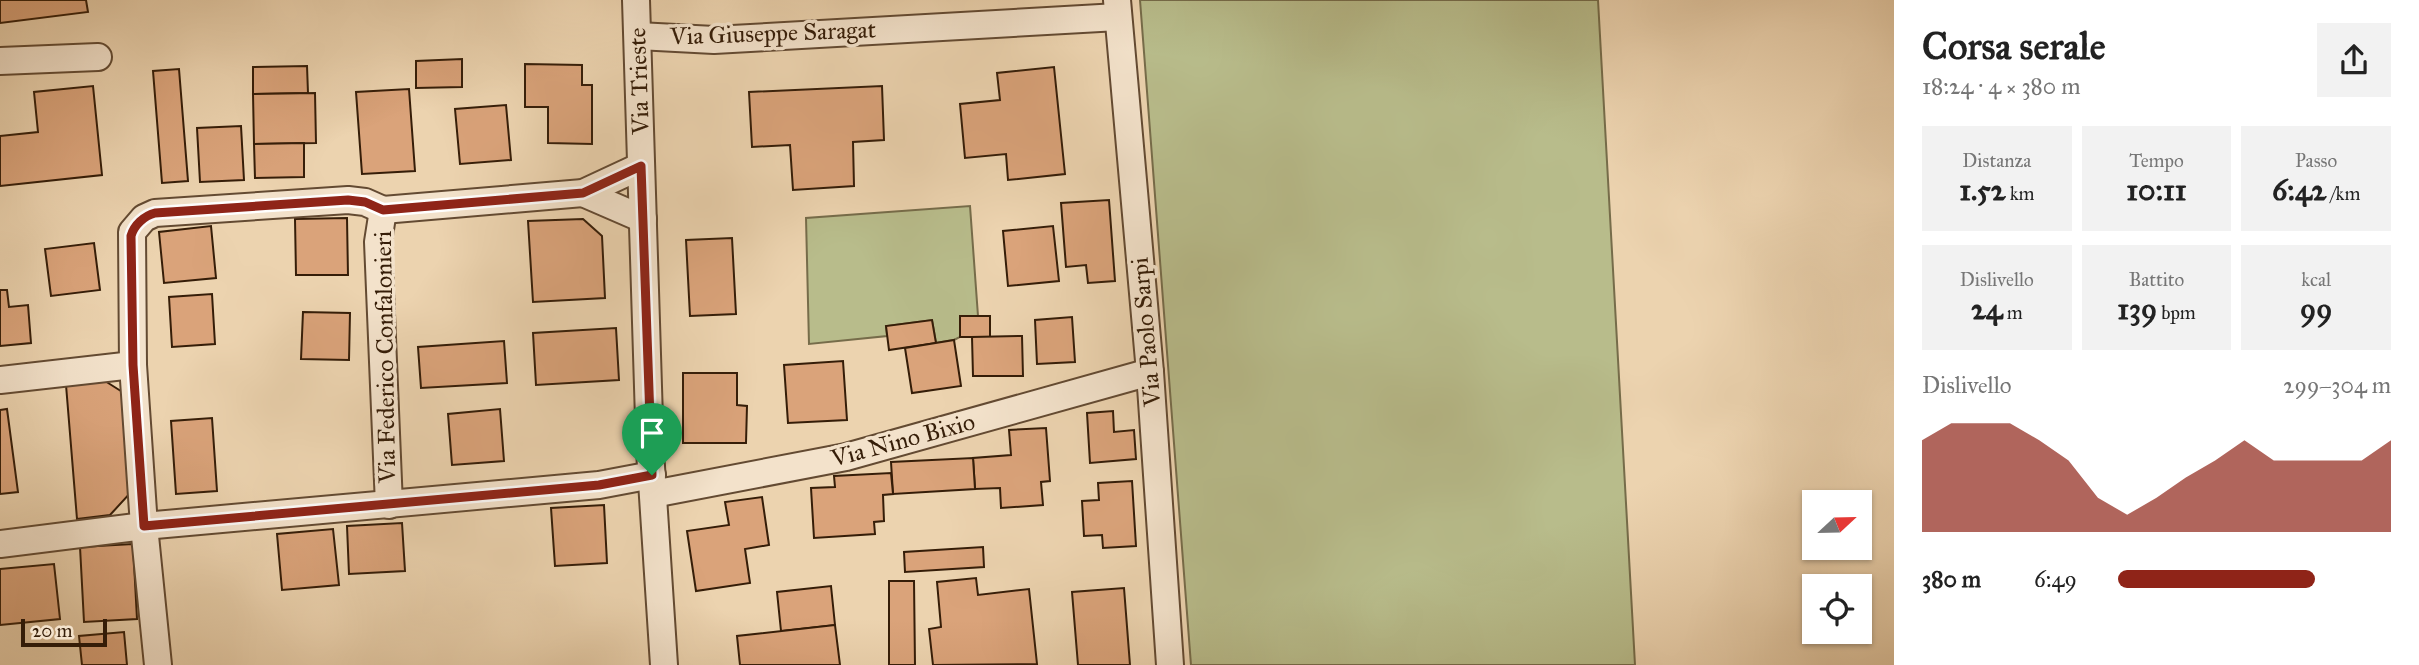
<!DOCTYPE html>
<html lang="it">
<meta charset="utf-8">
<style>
:root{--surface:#fff;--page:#f2f2f2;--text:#222;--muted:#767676;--accent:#8f2418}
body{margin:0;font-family:"IM FELL Great Primer",serif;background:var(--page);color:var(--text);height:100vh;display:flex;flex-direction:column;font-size:26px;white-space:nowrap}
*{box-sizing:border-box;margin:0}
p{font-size:23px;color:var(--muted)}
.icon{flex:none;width:38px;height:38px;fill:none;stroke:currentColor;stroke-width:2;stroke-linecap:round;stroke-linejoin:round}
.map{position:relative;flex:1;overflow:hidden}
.panel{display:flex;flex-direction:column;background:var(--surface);width:525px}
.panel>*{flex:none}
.needle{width:46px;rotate:68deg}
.controls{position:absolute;left:1802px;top:490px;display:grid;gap:14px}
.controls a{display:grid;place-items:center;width:70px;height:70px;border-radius:0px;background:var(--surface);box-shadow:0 2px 5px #0004;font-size:35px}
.scale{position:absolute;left:21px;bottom:18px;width:86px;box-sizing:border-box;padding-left:7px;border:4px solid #351d08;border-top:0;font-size:19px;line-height:24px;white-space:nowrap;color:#351d08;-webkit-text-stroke:5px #f3e2cb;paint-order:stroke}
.pin{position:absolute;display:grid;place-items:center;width:60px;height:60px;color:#fff;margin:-72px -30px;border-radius:50% 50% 50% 0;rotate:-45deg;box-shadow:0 0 7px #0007}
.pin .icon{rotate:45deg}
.round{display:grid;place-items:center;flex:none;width:74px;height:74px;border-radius:0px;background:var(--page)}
.summary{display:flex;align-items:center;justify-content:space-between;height:119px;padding:0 28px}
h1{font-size:38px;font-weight:800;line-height:52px}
.stats{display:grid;grid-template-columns:repeat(3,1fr);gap:10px;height:119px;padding:7px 28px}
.stats div{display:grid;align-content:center;border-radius:0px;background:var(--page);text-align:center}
.stats b{font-size:30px;font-weight:800}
.stats small{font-size:19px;font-weight:400}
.stats p{font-size:19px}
.chart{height:196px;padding:14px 28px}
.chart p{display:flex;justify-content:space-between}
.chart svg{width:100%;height:126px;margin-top:7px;fill:var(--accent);opacity:.7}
ul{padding:0 28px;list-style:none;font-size:23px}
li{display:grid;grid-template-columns:112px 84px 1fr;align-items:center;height:52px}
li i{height:18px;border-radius:9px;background:var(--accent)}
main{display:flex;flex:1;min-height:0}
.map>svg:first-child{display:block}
.green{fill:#b8bc8b;stroke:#766c4a;stroke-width:2}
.building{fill:#daa37a;stroke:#351d08;stroke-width:2}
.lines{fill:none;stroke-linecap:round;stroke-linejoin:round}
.street-casing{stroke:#634a32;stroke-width:30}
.street{stroke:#f3e2cb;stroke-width:26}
.route-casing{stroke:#fff;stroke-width:14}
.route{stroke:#8f2418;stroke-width:9}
.labels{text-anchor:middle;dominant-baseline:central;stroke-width:7;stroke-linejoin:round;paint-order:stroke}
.street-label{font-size:24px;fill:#351d08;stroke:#f3e2cb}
</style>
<main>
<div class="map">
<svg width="1894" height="665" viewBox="0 0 1894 665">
<rect width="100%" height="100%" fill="#ecd3af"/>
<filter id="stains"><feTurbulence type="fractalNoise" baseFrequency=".00286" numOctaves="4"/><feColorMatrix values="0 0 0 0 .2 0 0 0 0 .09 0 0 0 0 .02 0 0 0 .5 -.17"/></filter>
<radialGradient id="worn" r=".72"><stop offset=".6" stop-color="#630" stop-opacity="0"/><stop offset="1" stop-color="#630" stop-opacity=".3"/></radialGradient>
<g class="green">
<polygon points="1140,0 1598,0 1635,665 1191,665"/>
<polygon points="970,206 978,316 960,316 960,337 954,340 936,343 932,320 886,326 887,336 809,344 806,218"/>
</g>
<g class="building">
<polygon points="0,0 86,0 88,12 0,23"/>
<polygon points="462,59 462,87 416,88 416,61"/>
<polygon points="525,64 582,65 582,85 592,85 592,144 548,143 548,107 525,107"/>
<polygon points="307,66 308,93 253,94 253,67"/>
<polygon points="1054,67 1065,174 1008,180 1006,154 965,158 960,104 1000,100 997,73"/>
<polygon points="179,69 188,181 162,183 153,71"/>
<polygon points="93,86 102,175 0,186 0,136 38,132 34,92"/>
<polygon points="882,86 884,140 853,142 854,186 793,190 790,145 752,147 749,92"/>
<polygon points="409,89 415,171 362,174 356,92"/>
<polygon points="315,93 316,143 254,144 253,94"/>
<polygon points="506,105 511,160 460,164 455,109"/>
<polygon points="241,126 244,180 200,182 197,128"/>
<polygon points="304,143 304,177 255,178 254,144"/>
<polygon points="1109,200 1115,281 1088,283 1086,265 1066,267 1061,203"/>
<polygon points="347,218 348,275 296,275 295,219"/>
<polygon points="583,219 602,236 605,298 533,302 528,221"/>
<polygon points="211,226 216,278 164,283 159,232"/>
<polygon points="1053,226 1059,281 1008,286 1003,231"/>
<polygon points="732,238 736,314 690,316 686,240"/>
<polygon points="94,243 100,290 51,296 45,249"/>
<polygon points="0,290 7,290 9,307 28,305 31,343 0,346"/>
<polygon points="212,294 215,344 172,347 169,297"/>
<polygon points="303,312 350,313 349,360 301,359"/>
<rect x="960" y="316" width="30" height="21"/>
<polygon points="1072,317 1075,362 1037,364 1035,320"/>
<polygon points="932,320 936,343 889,350 886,326"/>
<polygon points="616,328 619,380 536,385 533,333"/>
<polygon points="1022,336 1023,376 973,376 972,337"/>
<polygon points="954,340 961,386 912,393 905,348"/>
<polygon points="504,341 507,383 421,388 418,347"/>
<polygon points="843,361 847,420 788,423 784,365"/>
<polygon points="683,373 737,373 737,405 747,406 746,443 683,443"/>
<polygon points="105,381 124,393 133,490 110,515 77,519 66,385"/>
<polygon points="7,409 18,492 0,494 0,410"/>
<polygon points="500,409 504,461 452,465 448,414"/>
<polygon points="1113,411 1114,432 1134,430 1136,459 1090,463 1087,413"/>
<polygon points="212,418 217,491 176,494 171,421"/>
<polygon points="1046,428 1050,481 1041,482 1043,505 1001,508 1000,488 975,489 973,458 1011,455 1009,430"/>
<polygon points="973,458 975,489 893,494 891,462"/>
<polygon points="891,473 893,494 883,495 884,521 874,522 875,534 814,538 811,488 835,487 834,476"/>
<polygon points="1132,481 1136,546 1103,548 1102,535 1084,536 1082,501 1099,500 1098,483"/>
<polygon points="762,497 769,545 745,549 750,583 696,591 687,531 729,525 725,502"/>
<polygon points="604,505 607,563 555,566 551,508"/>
<polygon points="402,523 405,571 349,574 347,526"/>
<polygon points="333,529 339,585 282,590 277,534"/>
<polygon points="133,544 137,619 84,622 80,547"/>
<polygon points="983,547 984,567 905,572 904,552"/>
<polygon points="54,564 60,619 0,625 0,569"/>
<polygon points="976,578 978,595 1029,589 1037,664 933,665 929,629 941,627 937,582"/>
<polygon points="889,581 914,581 915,665 889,665"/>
<polygon points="831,586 835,625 781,631 777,592"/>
<polygon points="1124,588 1130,665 1078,665 1072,592"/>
<polygon points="835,625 840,665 740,665 737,636"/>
<polygon points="124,632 127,665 82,665 79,636"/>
</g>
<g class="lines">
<defs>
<g id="street">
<polyline points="636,0 650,451 664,665"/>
<polyline points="1117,0 1150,372 1170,665"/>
<polyline points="638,36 714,40 1118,17"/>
<polyline points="0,61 98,57"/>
<polyline points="583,193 643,219"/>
<polyline points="383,210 378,242 389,505"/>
<polyline points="383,210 583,193 641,166"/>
<polyline points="0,380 133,365"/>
<polyline points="653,494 846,457 1150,372"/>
<polyline points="0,544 144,526 599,485 652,475"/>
<polyline points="158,665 144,526 133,365 132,232 144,218 155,213 348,200 365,202 383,210"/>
</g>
</defs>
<use href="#street" class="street-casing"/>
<use href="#street" class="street"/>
</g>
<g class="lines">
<defs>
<path id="route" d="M641 166 652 475 599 485 144 526 133 365 131 236C134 225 144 216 155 213L348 200 365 202 383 210 583 193Z"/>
</defs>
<use href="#route" class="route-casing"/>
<use href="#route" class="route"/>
</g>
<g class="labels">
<g class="street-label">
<text transform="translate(773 33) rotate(-2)">Via Giuseppe Saragat</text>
<text transform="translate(639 81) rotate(-92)">Via Trieste</text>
<text transform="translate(1146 332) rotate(-95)">Via Paolo Sarpi</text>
<text transform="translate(385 357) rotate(-91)">Via Federico Confalonieri</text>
<text transform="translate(903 440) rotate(-15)">Via Nino Bixio</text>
</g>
</g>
<rect width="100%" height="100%" filter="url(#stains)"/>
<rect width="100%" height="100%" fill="url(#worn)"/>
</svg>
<div class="controls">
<a><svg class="needle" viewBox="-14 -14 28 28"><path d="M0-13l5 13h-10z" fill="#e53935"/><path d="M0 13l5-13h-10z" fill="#767676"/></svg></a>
<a><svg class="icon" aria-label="locate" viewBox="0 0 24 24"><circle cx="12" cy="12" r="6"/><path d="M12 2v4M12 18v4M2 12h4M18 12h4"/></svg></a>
</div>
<div class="scale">20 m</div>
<div class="pin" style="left:652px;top:475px;background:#1e9e55"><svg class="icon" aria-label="arrive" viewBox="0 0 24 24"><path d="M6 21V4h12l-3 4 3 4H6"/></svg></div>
</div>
<section class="panel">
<div class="summary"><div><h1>Corsa serale</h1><p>18:24 · 4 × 380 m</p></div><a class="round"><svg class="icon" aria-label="share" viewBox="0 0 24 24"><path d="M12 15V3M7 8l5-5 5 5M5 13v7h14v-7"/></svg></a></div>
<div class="stats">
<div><p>Distanza</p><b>1.52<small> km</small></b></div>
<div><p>Tempo</p><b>10:11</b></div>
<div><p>Passo</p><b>6:42<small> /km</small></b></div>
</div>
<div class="stats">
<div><p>Dislivello</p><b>24<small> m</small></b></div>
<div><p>Battito</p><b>139<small> bpm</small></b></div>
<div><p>kcal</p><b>99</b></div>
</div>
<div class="chart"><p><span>Dislivello</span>299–304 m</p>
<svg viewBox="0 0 160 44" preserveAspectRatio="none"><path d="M0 44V12L10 6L20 6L30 6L40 12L50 19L60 32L70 38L80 32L90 25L100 19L110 12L120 19L130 19L140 19L150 19L160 12V44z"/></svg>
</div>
<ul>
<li><b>380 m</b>6:49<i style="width:72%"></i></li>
</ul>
</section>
</main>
